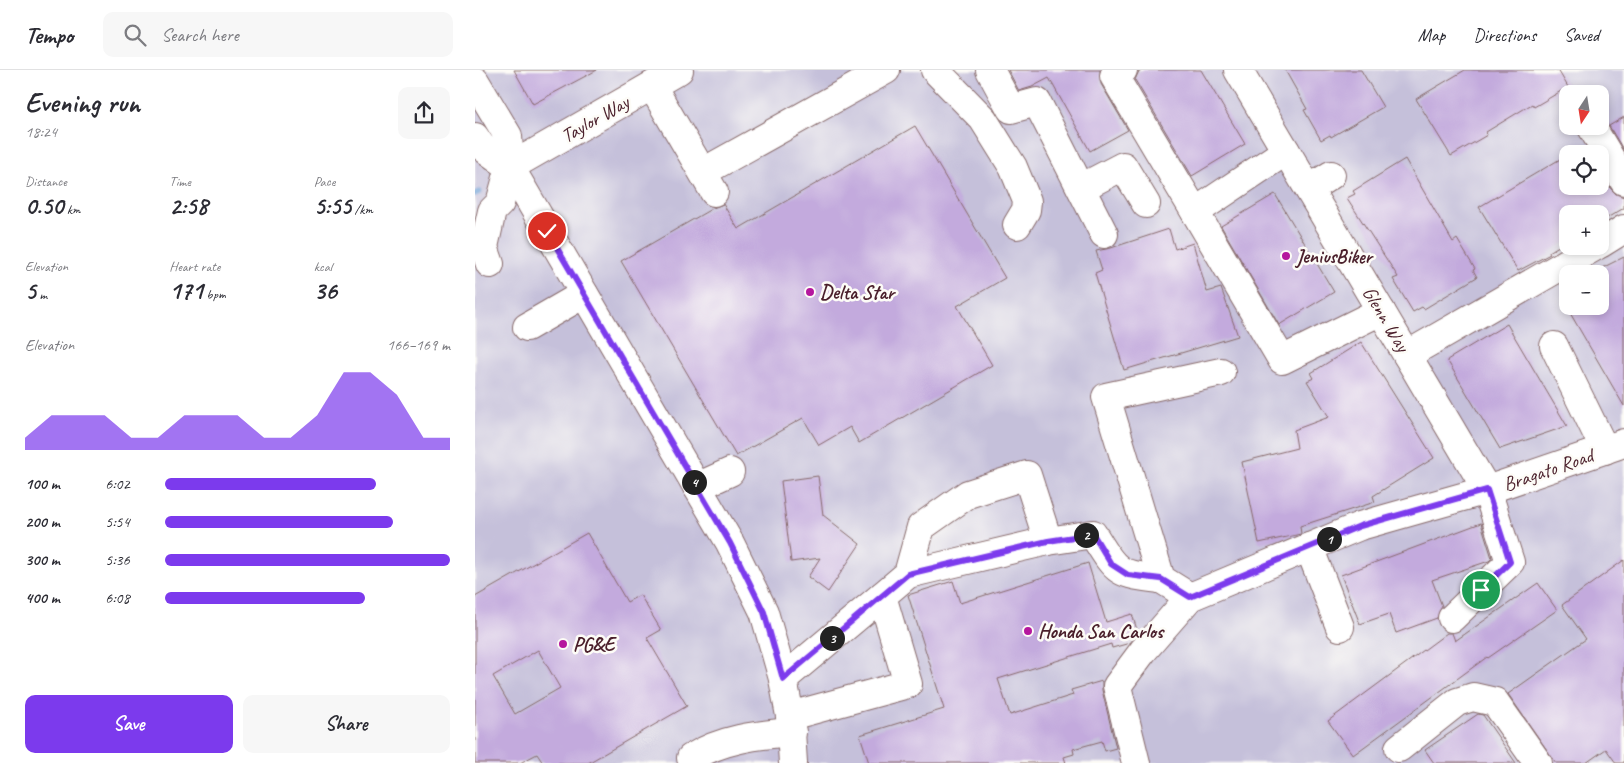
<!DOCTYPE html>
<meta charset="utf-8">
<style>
:root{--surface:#fff;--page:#f7f7f7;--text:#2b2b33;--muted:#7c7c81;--line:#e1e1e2;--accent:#7c3aed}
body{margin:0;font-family:Caveat,sans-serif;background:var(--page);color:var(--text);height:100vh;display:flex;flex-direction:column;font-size:19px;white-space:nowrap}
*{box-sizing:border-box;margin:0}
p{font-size:16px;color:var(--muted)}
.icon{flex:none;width:28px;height:28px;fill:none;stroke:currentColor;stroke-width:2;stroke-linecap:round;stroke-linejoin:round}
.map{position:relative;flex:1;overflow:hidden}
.side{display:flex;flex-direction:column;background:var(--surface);width:475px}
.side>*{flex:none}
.needle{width:32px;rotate:192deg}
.fabs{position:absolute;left:1084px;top:15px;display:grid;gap:10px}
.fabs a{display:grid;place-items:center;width:50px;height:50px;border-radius:10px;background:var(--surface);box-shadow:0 2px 8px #0003;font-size:25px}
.pin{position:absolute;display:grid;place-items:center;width:42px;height:42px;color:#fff;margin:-21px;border:2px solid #fff;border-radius:50%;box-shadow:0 1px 5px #0007}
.km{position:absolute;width:25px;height:25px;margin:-12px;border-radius:50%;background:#222;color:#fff;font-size:14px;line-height:25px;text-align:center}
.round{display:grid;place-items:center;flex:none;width:52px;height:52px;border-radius:10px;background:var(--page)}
.headline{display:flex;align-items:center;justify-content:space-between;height:85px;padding:0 25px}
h1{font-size:28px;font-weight:600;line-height:38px}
.stats{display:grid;grid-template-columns:repeat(3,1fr);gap:8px;height:85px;padding:5px 25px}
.stats div{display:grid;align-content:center}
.stats b{font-size:25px;font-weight:600}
.stats small{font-size:14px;font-weight:400}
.stats p{font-size:14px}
.chart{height:140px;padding:10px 25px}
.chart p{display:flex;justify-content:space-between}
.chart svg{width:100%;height:90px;margin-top:5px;fill:var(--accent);opacity:.7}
.button{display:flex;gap:10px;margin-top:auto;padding:10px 25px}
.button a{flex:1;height:58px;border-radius:10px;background:var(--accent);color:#fff;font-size:20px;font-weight:600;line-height:58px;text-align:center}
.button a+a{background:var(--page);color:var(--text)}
ul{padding:0 25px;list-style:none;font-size:16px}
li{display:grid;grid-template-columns:80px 60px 1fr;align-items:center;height:38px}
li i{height:12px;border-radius:6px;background:var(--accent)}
header{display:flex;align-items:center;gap:30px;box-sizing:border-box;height:70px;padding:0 25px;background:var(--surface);border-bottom:1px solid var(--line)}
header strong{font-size:24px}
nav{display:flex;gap:28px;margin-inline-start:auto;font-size:18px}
.search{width:350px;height:45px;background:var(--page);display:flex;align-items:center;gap:12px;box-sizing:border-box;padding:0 18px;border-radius:10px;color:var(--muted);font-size:19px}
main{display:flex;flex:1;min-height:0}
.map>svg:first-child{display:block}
.industrial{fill:#c5c0da;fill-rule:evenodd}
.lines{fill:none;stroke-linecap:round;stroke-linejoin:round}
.stream{stroke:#699ed6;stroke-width:5.5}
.building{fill:#c3aadd;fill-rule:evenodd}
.minor-casing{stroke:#866869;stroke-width:30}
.major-casing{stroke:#866869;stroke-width:30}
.minor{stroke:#fff;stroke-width:28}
.major{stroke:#fff;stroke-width:28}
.route-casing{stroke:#fff;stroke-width:10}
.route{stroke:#7c3aed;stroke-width:6}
.poi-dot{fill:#b5179e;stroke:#fdfcf7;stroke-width:2}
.labels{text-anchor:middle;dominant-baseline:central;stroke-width:5;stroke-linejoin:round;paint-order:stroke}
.street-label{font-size:20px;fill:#4a1f2b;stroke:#fdfcf7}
.poi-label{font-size:20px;font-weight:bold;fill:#4a1f2b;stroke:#fdfcf7;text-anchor:start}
</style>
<header>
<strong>Tempo</strong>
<div class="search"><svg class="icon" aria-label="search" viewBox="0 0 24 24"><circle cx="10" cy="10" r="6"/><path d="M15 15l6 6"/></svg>Search here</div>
<nav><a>Map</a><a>Directions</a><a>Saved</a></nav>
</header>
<main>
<section class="side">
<div class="headline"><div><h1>Evening run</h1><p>18:24</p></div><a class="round"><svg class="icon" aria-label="share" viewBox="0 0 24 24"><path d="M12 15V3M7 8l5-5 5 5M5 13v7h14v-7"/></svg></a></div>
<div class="stats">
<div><p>Distance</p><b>0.50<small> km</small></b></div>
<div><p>Time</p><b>2:58</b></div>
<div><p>Pace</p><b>5:55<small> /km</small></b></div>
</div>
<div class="stats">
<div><p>Elevation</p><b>5<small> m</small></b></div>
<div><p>Heart rate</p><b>171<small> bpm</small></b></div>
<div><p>kcal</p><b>36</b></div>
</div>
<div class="chart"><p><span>Elevation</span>166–169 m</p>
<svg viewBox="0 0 160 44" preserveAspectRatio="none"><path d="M0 44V38L10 27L20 27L30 27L40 38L50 38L60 27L70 27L80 27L90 38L100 38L110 27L120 6L130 6L140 17L150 38L160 38V44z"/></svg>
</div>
<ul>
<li><b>100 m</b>6:02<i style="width:74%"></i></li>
<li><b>200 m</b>5:54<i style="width:80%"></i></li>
<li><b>300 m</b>5:36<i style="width:100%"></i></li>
<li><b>400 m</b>6:08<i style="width:70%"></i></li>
</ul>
<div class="button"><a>Save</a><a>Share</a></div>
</section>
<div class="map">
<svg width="1149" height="693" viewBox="0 0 1149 693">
<rect width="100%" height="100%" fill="#fdfcf7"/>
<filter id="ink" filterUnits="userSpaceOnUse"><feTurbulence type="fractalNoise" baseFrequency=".02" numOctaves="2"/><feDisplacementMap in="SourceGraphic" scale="10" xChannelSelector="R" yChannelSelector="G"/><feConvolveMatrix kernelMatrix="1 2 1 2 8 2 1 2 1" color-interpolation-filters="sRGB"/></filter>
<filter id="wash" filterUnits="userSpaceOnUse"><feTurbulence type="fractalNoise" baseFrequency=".0096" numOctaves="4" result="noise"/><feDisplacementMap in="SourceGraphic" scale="20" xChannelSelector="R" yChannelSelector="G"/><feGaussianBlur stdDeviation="1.12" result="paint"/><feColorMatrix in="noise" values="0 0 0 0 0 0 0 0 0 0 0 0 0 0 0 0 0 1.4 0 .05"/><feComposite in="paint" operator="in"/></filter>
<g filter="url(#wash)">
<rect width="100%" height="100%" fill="#f4efdc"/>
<path class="industrial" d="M0 0H1149V693H0ZM1092 24H1125V56H1092ZM1092 84H1125V116H1092ZM1092 144H1125V176H1092ZM1092 204H1125V236H1092Z"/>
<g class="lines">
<polyline class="stream" points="0,124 4,122"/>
</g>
<g id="blocks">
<g class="building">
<polygon points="39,0 122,0 58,34"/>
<polygon points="533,0 625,0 626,14 653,60 615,81 574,8 557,17 544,21"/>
<polygon points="667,0 726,0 770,74 717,106 660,10 663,3"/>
<polygon points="810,0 886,0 908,37 856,67 855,65 846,70 829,40 832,39"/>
<polygon points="990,0 1083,0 1093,17 1059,37 1057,34 1011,62 1012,65 976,86 941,29"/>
<polygon points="1149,47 1149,81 1134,56"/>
<polygon points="440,56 530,208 482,236 517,295 384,373 375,357 344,375 328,348 261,386 146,191 238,138 248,134 263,159"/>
<polygon points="1092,85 1092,116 1125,116 1125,101 1136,119 1141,124 1149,127 1149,138 1125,152 1125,144 1092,144 1092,171 1074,182 1075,184 1043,201 1004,137"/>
<polygon points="930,89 978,172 982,169 1000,199 998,200 1002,207 949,239 947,237 938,242 918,209 923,207 872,128 880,124 878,121"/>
<polygon points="800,124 859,222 804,255 746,156"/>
<polygon points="694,159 700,179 718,173 732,222 746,218 763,266 649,300 620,203 627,200 621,181 636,178"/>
<polygon points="1149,187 1149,336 1091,236 1125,236 1125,199"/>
<polygon points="1032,254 1092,356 1025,379 972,290"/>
<polygon points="886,272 959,388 898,426 900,432 825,456 826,464 784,473 767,392 822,378 819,360 854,347 832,311 839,308 836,303"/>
<polygon points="343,406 348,445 385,474 353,522 333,507 345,488 316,492 306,411"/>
<polygon points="1006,453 1017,488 1014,491 957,510 967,536 962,548 921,563 914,544 885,554 866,505"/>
<path d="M112 463 152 532 165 525 186 560 172 568 212 636 113 693H68L62 684 45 693H0V527ZM63 580 85 618 40 644 18 606Z"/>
<polygon points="1149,490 1149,693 1141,693 1131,679 1111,693 1081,693 1033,624 1111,569 1087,535"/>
<polygon points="613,493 631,552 657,544 663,563 655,573 637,578 636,574 523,609 535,645 598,625 596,620 627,611 627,620 641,678 630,681 627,671 598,679 599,684 589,687 591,693 394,693 385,665 469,639 433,525 478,511 485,533"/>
<polygon points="1063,513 1082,540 1013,588 1012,587 878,685 853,651 972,563 977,563 980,571"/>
<polygon points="1003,644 1008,645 1041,693 959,693 950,680"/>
</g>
</g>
</g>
<g filter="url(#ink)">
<use href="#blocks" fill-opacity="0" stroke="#866869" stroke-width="1"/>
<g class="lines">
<defs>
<g id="minor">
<polyline points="460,0 508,49 538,97 552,131 551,140 542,155"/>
<polyline points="515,0 536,39 562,32 629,164"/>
<polyline points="648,0 639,6 720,142"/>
<polyline points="763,0 1012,420 1035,492 977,548"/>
<polyline points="177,16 239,122"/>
<polyline points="1116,56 1149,111"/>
<polyline points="811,81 720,142 807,290 906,241"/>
<polyline points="228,102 411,0"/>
<polyline points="606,118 648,96 671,134"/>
<polyline points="834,119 856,105"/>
<polyline points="1125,174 1149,159"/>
<polyline points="15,194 9,177 17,141 25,133 35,97 204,0"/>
<polyline points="52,257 109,224"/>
<polyline points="1079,276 1130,380"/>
<polyline points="932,285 1121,176"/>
<polyline points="222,417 255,402"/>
<path d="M573 471 618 464C642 503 641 504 686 509"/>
<polyline points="834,477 865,557"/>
<polyline points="407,526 433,504 573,471 552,405 493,424 446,457 433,504"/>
<polyline points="715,527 686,509 631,327 746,302"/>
<polyline points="308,609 407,526 433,614 315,646"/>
<polyline points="924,678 982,632 998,627 1020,632 1063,693"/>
<path d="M216 688C247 669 281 665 317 662"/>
<polyline points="661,693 642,616 668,581 715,527 885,456 1012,420 1149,373"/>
</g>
<g id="major">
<polyline points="0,11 33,66 35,97"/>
<polyline points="0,67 6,76 35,97 255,473 289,542 308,609 315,646 318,693"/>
</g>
</defs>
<use href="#minor" class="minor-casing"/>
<use href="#major" class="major-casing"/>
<use href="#minor" class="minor"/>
<use href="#major" class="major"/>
</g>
</g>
<g class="lines" filter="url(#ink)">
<defs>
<polyline id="route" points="72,161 255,473 289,542 308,609 433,504 573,471 618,464 636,494 653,505 686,509 715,527 885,456 1012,420 1035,492 1006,520"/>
</defs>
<use href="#route" class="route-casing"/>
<use href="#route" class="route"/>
</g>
<g class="poi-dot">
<circle cx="811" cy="186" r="5"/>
<circle cx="335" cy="222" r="5"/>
<circle cx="553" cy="561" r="5"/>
<circle cx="88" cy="574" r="5"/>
</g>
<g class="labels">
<g class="street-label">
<text transform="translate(120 49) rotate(-30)">Taylor Way</text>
<text transform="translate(911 249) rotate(59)">Glenn Way</text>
<text transform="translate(1073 400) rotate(-19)">Bragato Road</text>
</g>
<g class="poi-label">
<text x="821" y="186">JeniusBiker</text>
<text x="345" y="222">Delta Star</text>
<text x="563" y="561">Honda San Carlos</text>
<text x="98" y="574">PG&amp;E</text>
</g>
</g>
</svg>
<div class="fabs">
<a><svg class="needle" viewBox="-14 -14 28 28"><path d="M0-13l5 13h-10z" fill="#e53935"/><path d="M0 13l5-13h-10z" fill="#7c7c81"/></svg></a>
<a><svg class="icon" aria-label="locate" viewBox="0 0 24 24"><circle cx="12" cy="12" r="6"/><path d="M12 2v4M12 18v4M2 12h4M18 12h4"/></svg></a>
<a>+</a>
<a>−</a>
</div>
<div class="pin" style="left:1006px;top:520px;background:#1e9e55"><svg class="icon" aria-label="arrive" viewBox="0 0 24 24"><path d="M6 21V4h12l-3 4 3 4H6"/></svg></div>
<div class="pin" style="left:72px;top:161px;background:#d93025"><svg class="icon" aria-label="check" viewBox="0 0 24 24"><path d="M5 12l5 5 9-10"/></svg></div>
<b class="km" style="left:854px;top:469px">1</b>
<b class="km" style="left:611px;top:465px">2</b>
<b class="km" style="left:357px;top:568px">3</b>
<b class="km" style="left:219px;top:412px">4</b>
</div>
</main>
